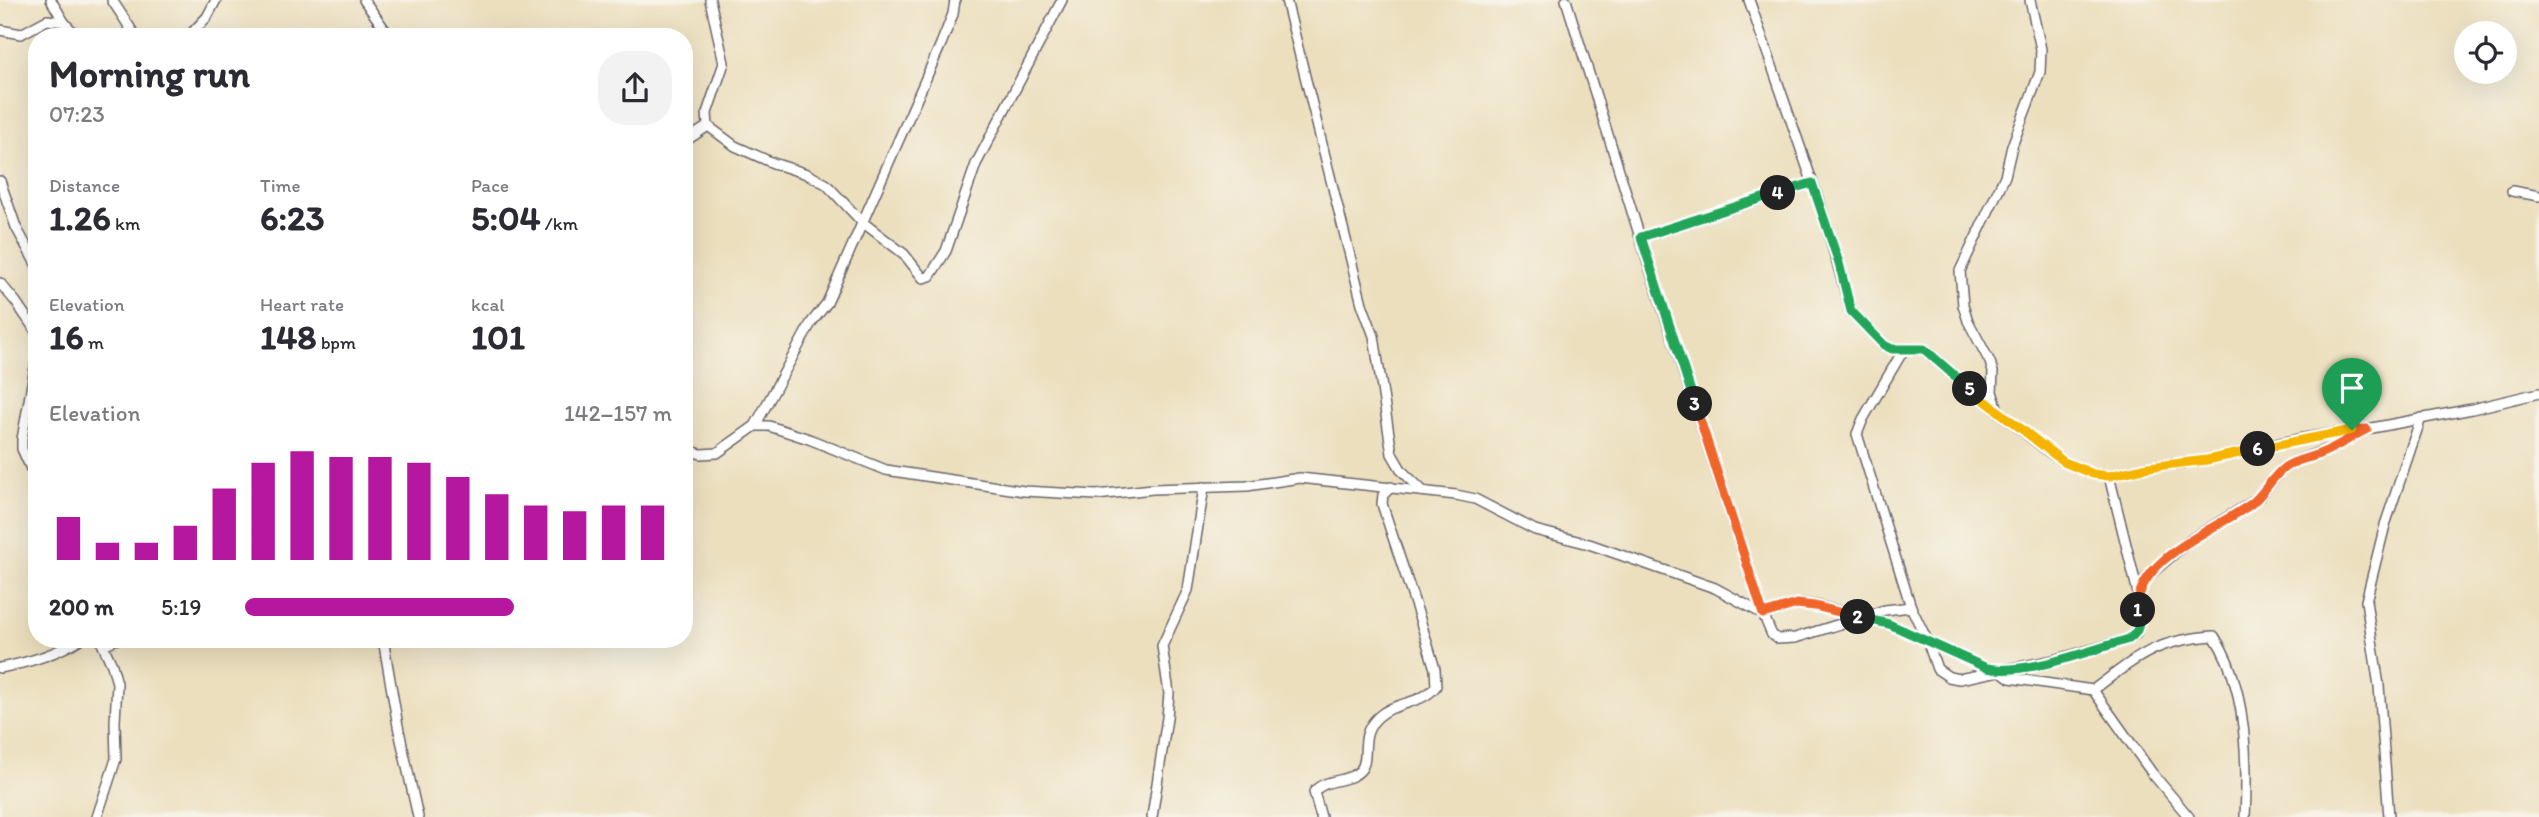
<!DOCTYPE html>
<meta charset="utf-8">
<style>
:root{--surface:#fff;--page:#f2f2f3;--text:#2b2b33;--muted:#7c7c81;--accent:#b5179e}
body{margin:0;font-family:Itim,sans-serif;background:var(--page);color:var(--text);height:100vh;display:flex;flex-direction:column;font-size:26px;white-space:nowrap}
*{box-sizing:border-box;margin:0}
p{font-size:23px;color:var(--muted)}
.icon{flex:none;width:38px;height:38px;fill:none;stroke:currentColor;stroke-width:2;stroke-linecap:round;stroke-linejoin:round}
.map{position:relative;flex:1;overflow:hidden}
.details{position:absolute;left:28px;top:28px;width:665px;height:620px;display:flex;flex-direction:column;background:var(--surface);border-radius:28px;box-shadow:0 7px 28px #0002}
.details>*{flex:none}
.tools{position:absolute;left:2454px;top:21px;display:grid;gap:14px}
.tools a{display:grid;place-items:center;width:63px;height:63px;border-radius:50%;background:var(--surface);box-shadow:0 7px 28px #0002;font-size:35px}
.pin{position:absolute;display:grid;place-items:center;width:60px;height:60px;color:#fff;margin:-72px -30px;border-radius:50% 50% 50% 0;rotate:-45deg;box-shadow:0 0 7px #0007}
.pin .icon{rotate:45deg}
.km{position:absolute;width:35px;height:35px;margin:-18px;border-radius:50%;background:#222;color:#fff;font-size:19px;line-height:35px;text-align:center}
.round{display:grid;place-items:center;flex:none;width:74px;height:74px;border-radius:28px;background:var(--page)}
.head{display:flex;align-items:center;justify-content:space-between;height:119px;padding:0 21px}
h1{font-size:38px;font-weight:800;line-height:52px}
.metrics{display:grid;grid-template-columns:repeat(3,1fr);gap:10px;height:119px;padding:7px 21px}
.metrics div{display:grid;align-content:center}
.metrics b{font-size:35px;font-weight:800}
.metrics small{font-size:19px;font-weight:400}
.metrics p{font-size:19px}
.chart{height:196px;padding:14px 21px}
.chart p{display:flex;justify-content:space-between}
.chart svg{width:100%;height:126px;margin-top:7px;stroke:var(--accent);stroke-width:6}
ul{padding:0 21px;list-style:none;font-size:23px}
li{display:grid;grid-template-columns:112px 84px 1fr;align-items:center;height:52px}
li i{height:18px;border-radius:9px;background:var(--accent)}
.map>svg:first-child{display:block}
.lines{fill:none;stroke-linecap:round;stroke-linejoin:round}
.street-casing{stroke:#696469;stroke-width:12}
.street{stroke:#fff;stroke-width:9}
.split-1-casing{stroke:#fff;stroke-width:14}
.split-2-casing{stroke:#fff;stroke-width:14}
.split-3-casing{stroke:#fff;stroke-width:14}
.split-4-casing{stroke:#fff;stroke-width:14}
.split-5-casing{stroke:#fff;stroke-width:14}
.split-6-casing{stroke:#fff;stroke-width:14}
.split-7-casing{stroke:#fff;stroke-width:14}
.split-1{stroke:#f0652b;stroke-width:9}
.split-2{stroke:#22a559;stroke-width:9}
.split-3{stroke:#f0652b;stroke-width:9}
.split-4{stroke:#22a559;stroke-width:9}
.split-5{stroke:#22a559;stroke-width:9}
.split-6{stroke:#f5b400;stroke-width:9}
.split-7{stroke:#f5b400;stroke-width:9}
</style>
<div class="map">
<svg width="2539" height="817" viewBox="0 0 2539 817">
<rect width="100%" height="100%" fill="#f7f3e8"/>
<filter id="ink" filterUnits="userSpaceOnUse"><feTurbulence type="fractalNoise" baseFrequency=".0143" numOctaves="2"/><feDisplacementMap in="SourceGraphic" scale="14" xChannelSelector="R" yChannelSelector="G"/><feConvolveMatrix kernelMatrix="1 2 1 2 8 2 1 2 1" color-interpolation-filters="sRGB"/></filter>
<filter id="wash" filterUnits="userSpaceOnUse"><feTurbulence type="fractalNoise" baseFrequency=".00686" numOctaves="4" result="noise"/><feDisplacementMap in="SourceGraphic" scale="28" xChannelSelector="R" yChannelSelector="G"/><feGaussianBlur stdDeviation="1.57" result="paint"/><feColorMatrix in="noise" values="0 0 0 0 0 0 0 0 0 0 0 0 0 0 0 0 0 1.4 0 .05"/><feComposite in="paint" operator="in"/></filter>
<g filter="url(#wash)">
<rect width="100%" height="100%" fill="#ecdfbe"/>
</g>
<g filter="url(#ink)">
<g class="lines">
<defs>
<g id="street">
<polyline points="51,0 64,22 77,37"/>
<polyline points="112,0 136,37"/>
<polyline points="364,0 390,37"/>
<polyline points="710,0 724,63 707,113 708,126 735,146 773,163 807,174 826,184 861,221 904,254 923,278 930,276 946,251 976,164 1062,0"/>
<polyline points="1286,0 1362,304 1374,336 1392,454 1402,471 1423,491"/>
<path d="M1566 0 1648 263 1763 614 1797 604 1815 605 1889 624 1987 668 2001 671 2010 678 2093 690C2139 656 2155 640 2214 636 2246 683 2248 761 2245 817"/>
<polyline points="1749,0 1820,204 1851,311 1884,345 1892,349 1924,349 1975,393 2048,451 2064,462 2093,474 2109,476 2148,467 2207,460 2298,439 2362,429"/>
<polyline points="0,30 21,34 47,20 64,22"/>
<polyline points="188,37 207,17 216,0"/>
<polyline points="391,37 411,37"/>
<polyline points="684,142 708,126"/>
<polyline points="0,181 16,227 37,266"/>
<polyline points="2512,191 2539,196"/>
<polyline points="1641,237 1812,183"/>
<polyline points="0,283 16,302 37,333"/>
<polyline points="1904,349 1863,419 1857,434 1911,607"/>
<polyline points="37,356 22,439 22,449 37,482"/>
<path d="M2346 367C2337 388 2345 409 2352 430"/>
<polyline points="1998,410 1992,392 1993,372 1990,362 1968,321 1963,305 1960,271 2005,176 2012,146 2040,72 2041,49 2030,0"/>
<polyline points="755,426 811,323 827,303 941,44 953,14 955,0"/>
<polyline points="684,449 701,454 717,453 755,426 769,426 809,439 886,470 1024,491 1096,495 1153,489 1247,486 1300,478 1456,495 1475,499 1535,530 1589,544 1715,588 1763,614 1772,635 1778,639 1795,638 1885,610 1911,607 1927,640 1937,669 1949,677 1959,679 2054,660 2129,639 2136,634 2138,628 2138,595 2146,578 2190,540 2251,503 2261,495 2282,469 2296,461 2336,446 2367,429 2472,409 2539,393"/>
<polyline points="2109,476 2138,593"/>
<polyline points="383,639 398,726 418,817"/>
<polyline points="103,645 117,639"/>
<path d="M0 668C26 663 57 654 80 639"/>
<polyline points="2093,690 2152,773 2189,817"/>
<polyline points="97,817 116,759 115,722 117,683 112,665 100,639"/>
<polyline points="1152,817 1167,718 1169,693 1162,646 1188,590 1204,487"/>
<path d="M1321 817 1314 792C1325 777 1351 784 1362 768 1370 754 1358 736 1378 717 1395 701 1422 705 1436 686L1435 669 1419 616 1382 504 1383 495 1391 487"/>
<polyline points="2389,817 2379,686 2366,601 2385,525 2421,418"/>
</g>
</defs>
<use href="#street" class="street-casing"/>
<use href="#street" class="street"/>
</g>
</g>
<g class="lines" filter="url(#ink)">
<defs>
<path id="split-1" d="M2138 610C2134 559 2217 529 2251 504 2264 494 2271 478 2284 468 2294 460 2307 459 2319 454 2336 448 2351 437 2367 429L2352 430"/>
<path id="split-2" d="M1858 617 1889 624 1987 668C2024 676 2091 650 2129 639 2140 631 2140 623 2138 610"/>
<polyline id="split-3" points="1695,404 1763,614 1797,604 1815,606 1858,617"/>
<polyline id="split-4" points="1695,404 1641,237 1778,193"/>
<polyline id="split-5" points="1778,193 1812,183 1839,263 1851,311 1884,345 1892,349 1924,349 1970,389"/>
<polyline id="split-6" points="1970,389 2064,462 2093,474 2109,476 2148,467 2207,460 2258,449"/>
<polyline id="split-7" points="2258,449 2352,430"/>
</defs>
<use href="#split-1" class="split-1-casing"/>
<use href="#split-2" class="split-2-casing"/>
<use href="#split-3" class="split-3-casing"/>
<use href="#split-4" class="split-4-casing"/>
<use href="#split-5" class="split-5-casing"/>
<use href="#split-6" class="split-6-casing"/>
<use href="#split-7" class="split-7-casing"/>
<use href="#split-1" class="split-1"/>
<use href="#split-2" class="split-2"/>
<use href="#split-3" class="split-3"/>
<use href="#split-4" class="split-4"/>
<use href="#split-5" class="split-5"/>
<use href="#split-6" class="split-6"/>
<use href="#split-7" class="split-7"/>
</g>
</svg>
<div class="tools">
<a><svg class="icon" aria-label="locate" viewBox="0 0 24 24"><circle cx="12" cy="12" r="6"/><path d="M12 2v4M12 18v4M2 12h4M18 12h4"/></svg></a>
</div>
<div class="pin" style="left:2352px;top:430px;background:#1e9e55"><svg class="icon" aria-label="arrive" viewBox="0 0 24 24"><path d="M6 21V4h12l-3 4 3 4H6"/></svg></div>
<b class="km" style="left:2138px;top:610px">1</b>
<b class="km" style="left:1858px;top:617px">2</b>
<b class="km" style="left:1695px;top:404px">3</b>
<b class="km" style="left:1778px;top:193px">4</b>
<b class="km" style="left:1970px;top:389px">5</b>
<b class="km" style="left:2258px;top:449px">6</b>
<section class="details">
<div class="head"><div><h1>Morning run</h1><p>07:23</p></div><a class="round"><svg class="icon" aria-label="share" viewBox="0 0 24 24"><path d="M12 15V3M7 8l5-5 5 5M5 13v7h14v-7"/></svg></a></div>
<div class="metrics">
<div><p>Distance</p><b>1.26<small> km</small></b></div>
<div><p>Time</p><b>6:23</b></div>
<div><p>Pace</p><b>5:04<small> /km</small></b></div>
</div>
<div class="metrics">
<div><p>Elevation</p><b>16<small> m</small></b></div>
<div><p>Heart rate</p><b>148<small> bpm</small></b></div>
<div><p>kcal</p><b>101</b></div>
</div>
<div class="chart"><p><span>Elevation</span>142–157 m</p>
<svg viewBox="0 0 160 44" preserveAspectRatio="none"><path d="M5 44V29M15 44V38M25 44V38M35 44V32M45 44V19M55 44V10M65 44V6M75 44V8M85 44V8M95 44V10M105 44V15M115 44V21M125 44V25M135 44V27M145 44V25M155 44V25"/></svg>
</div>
<ul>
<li><b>200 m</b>5:19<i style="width:63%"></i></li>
</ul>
</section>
</div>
